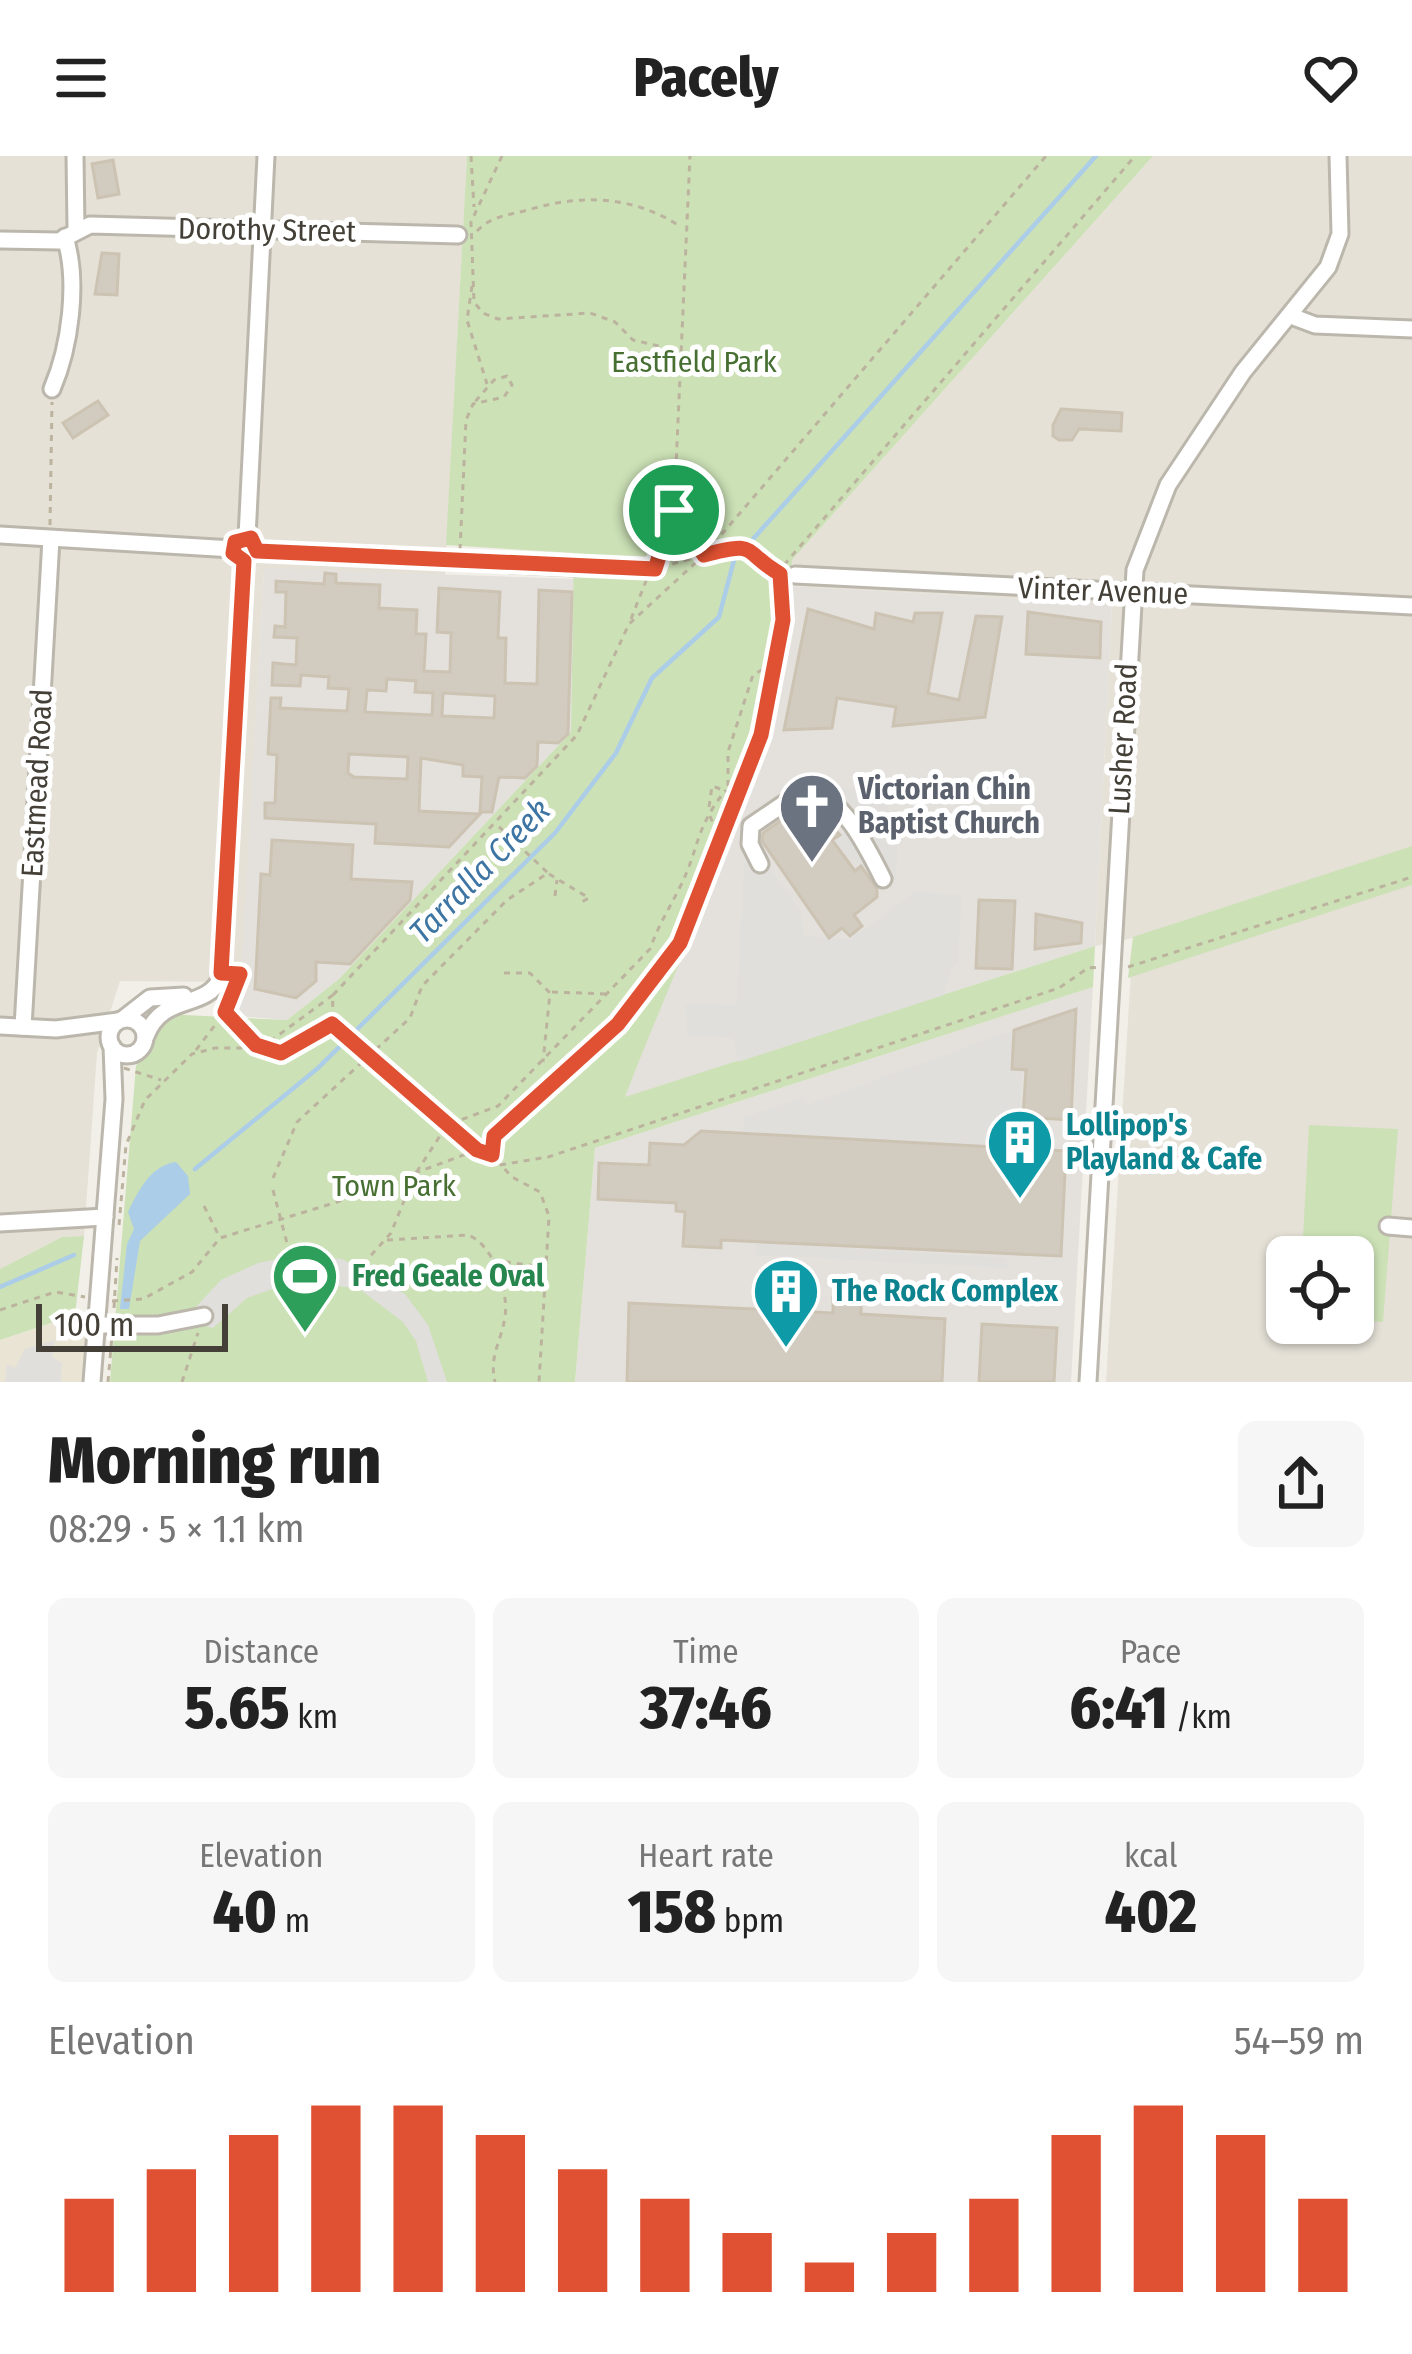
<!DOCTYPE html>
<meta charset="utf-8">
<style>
:root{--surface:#fff;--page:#f6f6f6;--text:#222;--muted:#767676;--accent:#df5132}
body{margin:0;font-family:"Fira Sans Condensed",sans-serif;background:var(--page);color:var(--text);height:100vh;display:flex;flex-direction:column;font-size:45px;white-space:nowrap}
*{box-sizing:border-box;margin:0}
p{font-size:39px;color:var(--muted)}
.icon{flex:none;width:66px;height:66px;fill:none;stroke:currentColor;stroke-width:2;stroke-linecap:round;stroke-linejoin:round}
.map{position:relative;height:1226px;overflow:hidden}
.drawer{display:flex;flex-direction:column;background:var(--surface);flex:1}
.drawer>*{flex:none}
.tools{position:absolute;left:1266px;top:1080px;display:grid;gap:24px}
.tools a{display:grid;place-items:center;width:108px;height:108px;border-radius:18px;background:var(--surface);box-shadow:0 3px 9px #0004;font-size:60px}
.scale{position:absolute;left:36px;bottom:30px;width:192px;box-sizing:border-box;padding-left:12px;border:6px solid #444038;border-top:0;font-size:33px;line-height:42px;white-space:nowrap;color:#444038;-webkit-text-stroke:9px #fff;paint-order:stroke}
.pin{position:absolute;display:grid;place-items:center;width:102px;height:102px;color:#fff;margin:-51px;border:6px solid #fff;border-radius:50%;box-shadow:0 3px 12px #0007}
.round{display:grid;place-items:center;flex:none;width:126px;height:126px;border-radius:18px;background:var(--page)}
.headline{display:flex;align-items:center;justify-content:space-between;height:204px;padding:0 48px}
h1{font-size:66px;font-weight:800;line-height:90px}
.figures{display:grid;grid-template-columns:repeat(3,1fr);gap:18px;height:204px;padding:12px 48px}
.figures div{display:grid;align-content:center;border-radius:18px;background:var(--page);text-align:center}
.figures b{font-size:60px;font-weight:800}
.figures small{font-size:33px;font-weight:400}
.figures p{font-size:33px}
.chart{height:336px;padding:24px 48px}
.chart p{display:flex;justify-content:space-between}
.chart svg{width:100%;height:216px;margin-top:12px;stroke:var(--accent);stroke-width:6}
header{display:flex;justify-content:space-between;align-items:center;height:156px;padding:0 48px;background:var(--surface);font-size:54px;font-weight:800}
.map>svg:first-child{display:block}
.residential{fill:#e5e1d7;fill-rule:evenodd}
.industrial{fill:#e4e1dd}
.education{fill:#e9e4d4}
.green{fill:#cce1b6}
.parking{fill:#e1dfdc}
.water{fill:#accde7}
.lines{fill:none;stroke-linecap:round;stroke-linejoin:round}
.stream{stroke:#accde7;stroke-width:4.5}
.building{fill:#d2cbbf;stroke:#ccc3b3;stroke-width:3;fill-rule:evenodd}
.minor-casing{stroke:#bcb7ac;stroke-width:21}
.path{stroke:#bcb39f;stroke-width:3;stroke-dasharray:6 6;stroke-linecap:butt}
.minor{stroke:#fff;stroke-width:15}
.route-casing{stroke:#fff;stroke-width:24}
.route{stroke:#df5132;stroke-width:15}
.labels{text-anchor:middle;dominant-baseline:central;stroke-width:10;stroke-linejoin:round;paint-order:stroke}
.street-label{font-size:30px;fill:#444038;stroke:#fff}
.park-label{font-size:30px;fill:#476f32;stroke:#fff}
.worship-label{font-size:30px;font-weight:bold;fill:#5b616d;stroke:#fff;text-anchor:start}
.culture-label{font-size:30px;font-weight:bold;fill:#0d838f;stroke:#fff;text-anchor:start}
.leisure-label{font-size:30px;font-weight:bold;fill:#27864d;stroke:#fff;text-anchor:start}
.water-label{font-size:33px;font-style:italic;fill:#3e75a3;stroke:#fff}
</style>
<header><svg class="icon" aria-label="menu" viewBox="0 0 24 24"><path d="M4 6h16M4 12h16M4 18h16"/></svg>Pacely<svg class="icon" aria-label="heart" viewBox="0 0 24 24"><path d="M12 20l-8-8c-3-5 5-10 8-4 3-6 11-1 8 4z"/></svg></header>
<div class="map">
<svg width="1412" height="1226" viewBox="0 0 1412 1226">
<rect width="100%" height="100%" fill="#f2efe8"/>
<g class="residential">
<polygon points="0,0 467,0 445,419 264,413 242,826 120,825 97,897 84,1080 62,1081 0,1113"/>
<path d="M1153 0H1412V1226H1106L1133 782 1095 790 1112 448 791 430 792 404ZM1287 1101H1353V1167H1287Z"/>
</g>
<g class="industrial">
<polygon points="264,412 575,423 571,576 339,823 287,864 239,860"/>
<polygon points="791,430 1112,448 1095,790 624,942 765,577"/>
<polygon points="1093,831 1071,1226 575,1226 595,992"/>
</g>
<polygon class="education" points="89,1155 83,1226 0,1226 0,1184"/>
<g class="green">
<path d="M467 0H1153L792 404C784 591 691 769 625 941L1095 790 1093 831 595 992 575 1226H110L136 910 164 858 287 864 339 823 571 576 574 397 446 389Z"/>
<polygon points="1412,690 1412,729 1128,822 1133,781"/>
<polygon points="1309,969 1398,973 1383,1166 1353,1164 1353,1101 1302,1101"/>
<polygon points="84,1080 75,1159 0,1184 0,1113 62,1081"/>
</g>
<g class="parking">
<polygon points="891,629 885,685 898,687 896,724 873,724 856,703 849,707 832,684 849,673 824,634"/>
<polygon points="744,707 767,708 802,757 803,780 850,783 916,736 962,739 958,807 950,814 944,839 738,906 733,882 687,879 685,848 737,849"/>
<polygon points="1014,874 1012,912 1022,913 1017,993 743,978 744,961 803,941 806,949"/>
<polygon points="756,1087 1007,1102 1007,1112 755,1099"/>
<polygon points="297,1099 342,1103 405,1138 428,1169 447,1226 428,1226 416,1185 403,1166 358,1132 292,1126 247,1142 213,1172 190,1166 194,1153 221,1124 258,1107"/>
<polygon points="55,1184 52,1201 62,1207 61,1226 5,1226 7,1208 15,1212 25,1193"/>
</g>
<path class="water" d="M176 1006 188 1020 190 1038 140 1085 129 1153H120L127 1088 134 1073 128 1056C138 1035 151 1009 176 1006Z"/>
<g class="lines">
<g class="stream">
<polyline points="753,383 1096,0"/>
<polyline points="195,1013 318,912 555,677 616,597 652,522 719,461 734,404"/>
<polyline points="0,1131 74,1099"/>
</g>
</g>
<g class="building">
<polygon points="113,4 119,38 98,42 92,8"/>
<polygon points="102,97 119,98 117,139 95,138"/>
<polygon points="98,245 108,259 73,282 63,267"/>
<polygon points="1061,253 1122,257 1121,275 1079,273 1072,284 1059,284 1053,280 1053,269"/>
<path d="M325 417 336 418V427L380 429 379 452 417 454 416 478H426L424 515 450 516 451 477 437 476 439 432 500 436 498 482H506L505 527 537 528 539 434 572 436 568 578 558 587 538 586 537 610 525 622 499 621 492 656H480L482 621 463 620V609L421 602 419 655 480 658 449 691 375 687 376 668 265 662V647H275L277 599 268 598 271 542H281L280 552 347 555 349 533 328 532 329 521 301 519 300 530 272 529 273 507 296 509 297 482 274 481 275 470 285 471 286 436H276V425L324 428ZM387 523 416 525 415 536 433 537 432 559 365 556 367 534 386 535ZM443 537 495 540 494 562 442 560ZM349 598 408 601 407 623 354 621 348 617Z"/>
<polygon points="808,453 874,473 876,457 913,466 915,457 942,457 928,537 959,544 976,460 1002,461 985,561 893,570 896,551 837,542 832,572 784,574"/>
<polygon points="1028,456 1101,466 1100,502 1026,498"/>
<polygon points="808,646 840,679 832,684 855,715 861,710 877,733 877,741 854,759 862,770 850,780 842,772 829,782 762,685 763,677"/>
<polygon points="272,684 353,689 351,723 412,726 410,744 350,808 316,806 316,825 296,842 255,833 261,718 270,719"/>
<polygon points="979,744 1015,745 1012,813 976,812"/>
<polygon points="1036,758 1082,767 1081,787 1035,793"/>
<polygon points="1076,853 1071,964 1023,961 1026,914 1012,913 1014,874"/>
<polygon points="701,975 1066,995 1061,1100 721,1084 721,1092 683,1090 685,1056 676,1055 676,1047 598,1043 599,1007 649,1009 650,987 684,989"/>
<polygon points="833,1141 861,1142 861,1158 945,1163 942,1226 627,1226 629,1147 833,1157"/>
<polygon points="982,1168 1057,1172 1054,1226 979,1226"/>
</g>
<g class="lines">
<defs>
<g id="minor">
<polyline points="75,0 76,73"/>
<polyline points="0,84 59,85 90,69 458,79"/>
<polyline points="1291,160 1315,169 1412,173"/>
<path d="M52 233C70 191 79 126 65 81"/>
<polyline points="0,379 233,393"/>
<polyline points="247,381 266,0"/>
<polyline points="257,395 575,411"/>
<polyline points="795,419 1412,450"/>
<path d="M760 708 750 688 751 670 807 632C844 643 867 691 883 723"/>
<polyline points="123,863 150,842 184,840"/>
<circle cx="127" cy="881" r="18"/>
<polyline points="0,870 56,873 118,865"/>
<polyline points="23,871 51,383"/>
<path d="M146 880C163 836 205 855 221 822L244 405"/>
<polyline points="0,1067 105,1061"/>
<polyline points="1388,1070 1412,1072"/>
<polyline points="97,1169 158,1169 204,1160"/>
<polyline points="92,1226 114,943 112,890"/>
<polyline points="1088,1226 1135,414 1168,329 1243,216 1328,111 1340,78 1338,0"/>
</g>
</defs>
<use href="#minor" class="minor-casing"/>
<g class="path">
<polyline points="471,0 474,51"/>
<polyline points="502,0 471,66 474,146 483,157 498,163 590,157 615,166 633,184 676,194"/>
<path d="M477 75C491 60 509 59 528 54 581 38 633 39 681 71"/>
<polyline points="472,130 467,164 487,228"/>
<polyline points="675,356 703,398"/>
<polyline points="50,369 52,246"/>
<polyline points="460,394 466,264 473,248 504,241 512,229 507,220 494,224 473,248"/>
<polyline points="784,409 1135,0"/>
<polyline points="589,411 655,413 704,399 1046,0"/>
<polyline points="631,463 674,354 690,0"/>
<polyline points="709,651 712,630 723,634"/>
<polyline points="728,654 728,596 753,519 774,507"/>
<polyline points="710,660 718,679"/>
<polyline points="549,718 589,742 578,748"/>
<polyline points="555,740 557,724"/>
<polyline points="1128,811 1412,721"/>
<polyline points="504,817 530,817 550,837 543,906"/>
<polyline points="235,829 240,818 235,817"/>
<polyline points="552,836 608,838"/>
<polyline points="333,839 577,579 629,468 704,399 746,392 781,418"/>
<polyline points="225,856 272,897 332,869 477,994 492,999"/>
<polyline points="196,894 225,856 229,836"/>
<polyline points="124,912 161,924"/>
<polyline points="494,982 492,999 512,1021 540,1036 549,1060 539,1226"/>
<polyline points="500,1009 548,1001 1059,832 1088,812 1101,811"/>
<polyline points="273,1022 297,966 410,862 422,830 507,744 548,717 496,668"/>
<polyline points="273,1034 293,1110"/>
<polyline points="204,1050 219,1080"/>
<polyline points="119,1069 126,989 145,944 192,898 215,892 261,892 333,839 332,869"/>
<path d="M387 1084 468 1079C493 1088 509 1135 505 1161 501 1187 489 1199 495 1226"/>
<polyline points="493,1104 535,1110 546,1118"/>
<path d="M355 1117 391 1077 414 1020 447 969 498 950 650 793C658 770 669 753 680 731 699 694 694 674 725 635L736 639"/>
<polyline points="112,1145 143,1143 192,1116 220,1082 337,1046 477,994 618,868 679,787 761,579 783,464 780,418"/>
<polyline points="114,1152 117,1102"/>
<polyline points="0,1154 55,1136 85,1141"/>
<polyline points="108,1226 112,1180"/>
<polyline points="182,1226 198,1177"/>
</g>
<use href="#minor" class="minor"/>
</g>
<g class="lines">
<defs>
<path id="route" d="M674 354 704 399C759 384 741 395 780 418L783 464 761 579 680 787 618 868 494 980 492 999 477 994 332 868 281 897 256 889 225 856 240 818 221 817 244 405 233 397 235 386 251 382 257 395 655 413Z"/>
</defs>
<use href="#route" class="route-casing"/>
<use href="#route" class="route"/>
</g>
<defs>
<symbol id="church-pin" viewBox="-11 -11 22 30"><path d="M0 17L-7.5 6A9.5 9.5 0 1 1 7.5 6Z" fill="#6b7280" stroke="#fff"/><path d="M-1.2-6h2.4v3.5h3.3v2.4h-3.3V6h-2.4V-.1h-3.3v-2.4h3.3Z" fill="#fff"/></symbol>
<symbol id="building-pin" viewBox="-11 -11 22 30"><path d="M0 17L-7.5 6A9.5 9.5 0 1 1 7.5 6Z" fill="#0f9aa8" stroke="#fff"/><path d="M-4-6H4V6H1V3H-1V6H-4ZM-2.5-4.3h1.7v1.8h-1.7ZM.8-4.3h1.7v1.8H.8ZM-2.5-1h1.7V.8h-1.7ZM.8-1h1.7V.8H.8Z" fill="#fff"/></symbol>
<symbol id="stadium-pin" viewBox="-11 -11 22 30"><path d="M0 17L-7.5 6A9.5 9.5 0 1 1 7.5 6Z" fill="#2e9e5b" stroke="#fff"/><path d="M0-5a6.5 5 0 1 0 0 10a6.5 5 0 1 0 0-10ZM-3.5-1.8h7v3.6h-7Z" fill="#fff"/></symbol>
</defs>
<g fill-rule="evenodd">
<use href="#church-pin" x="774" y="612" width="76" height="104"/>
<use href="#building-pin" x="982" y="948" width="76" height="104"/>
<use href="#stadium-pin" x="267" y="1082" width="76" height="104"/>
<use href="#building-pin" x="748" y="1097" width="76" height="104"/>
</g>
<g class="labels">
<g class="street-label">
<text transform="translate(267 74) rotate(1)">Dorothy Street</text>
<text transform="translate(1103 435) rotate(2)">Vinter Avenue</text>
<text transform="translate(1123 583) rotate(-87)">Lusher Road</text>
<text transform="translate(37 627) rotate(-87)">Eastmead Road</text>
</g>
<g class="park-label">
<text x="694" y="206">Eastfield Park</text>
<text x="394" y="1030">Town Park</text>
</g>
<g class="worship-label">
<text x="858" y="633">Victorian Chin<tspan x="858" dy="34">Baptist Church</tspan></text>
</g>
<g class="culture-label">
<text x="1066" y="969">Lollipop's<tspan x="1066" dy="34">Playland &amp; Cafe</tspan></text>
<text x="832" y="1135">The Rock Complex</text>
</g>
<g class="leisure-label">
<text x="352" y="1120">Fred Geale Oval</text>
</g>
<g class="water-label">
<text transform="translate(480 715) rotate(-46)">Tarralla Creek</text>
</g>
</g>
</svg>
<div class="tools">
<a><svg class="icon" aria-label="locate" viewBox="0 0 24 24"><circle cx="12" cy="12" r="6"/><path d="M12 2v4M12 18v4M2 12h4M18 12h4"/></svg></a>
</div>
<div class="scale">100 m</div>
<div class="pin" style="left:674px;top:354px;background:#1e9e55"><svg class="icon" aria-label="arrive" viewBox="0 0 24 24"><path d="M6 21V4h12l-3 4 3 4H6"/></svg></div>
</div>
<section class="drawer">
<div class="headline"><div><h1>Morning run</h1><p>08:29 · 5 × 1.1 km</p></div><a class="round"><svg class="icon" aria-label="share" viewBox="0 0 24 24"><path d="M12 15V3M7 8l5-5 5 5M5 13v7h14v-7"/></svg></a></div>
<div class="figures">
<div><p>Distance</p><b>5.65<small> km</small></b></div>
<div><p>Time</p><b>37:46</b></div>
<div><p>Pace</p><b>6:41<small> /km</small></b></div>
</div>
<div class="figures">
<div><p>Elevation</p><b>40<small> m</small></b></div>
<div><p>Heart rate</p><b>158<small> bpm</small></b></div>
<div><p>kcal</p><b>402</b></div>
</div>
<div class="chart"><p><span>Elevation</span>54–59 m</p>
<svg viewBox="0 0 160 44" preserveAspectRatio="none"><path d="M5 44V25M15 44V19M25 44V12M35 44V6M45 44V6M55 44V12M65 44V19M75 44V25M85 44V32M95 44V38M105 44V32M115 44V25M125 44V12M135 44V6M145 44V12M155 44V25"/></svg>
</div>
</section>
